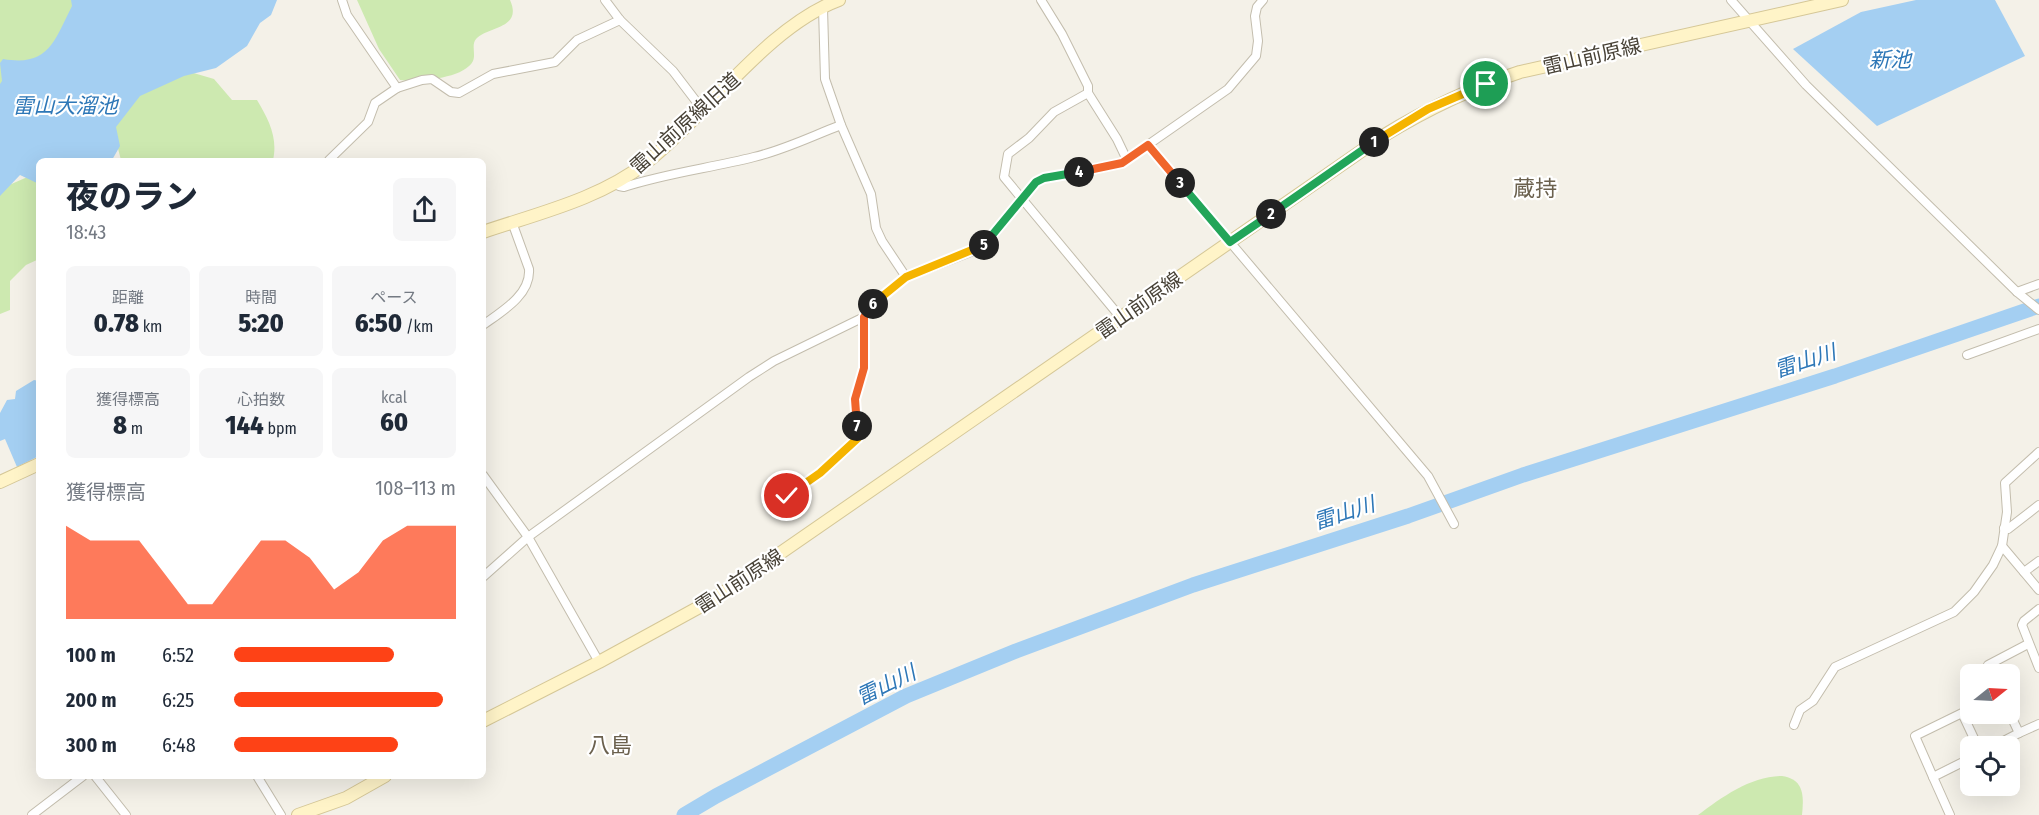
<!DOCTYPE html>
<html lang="ja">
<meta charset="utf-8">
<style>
:root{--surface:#fff;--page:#f6f6f7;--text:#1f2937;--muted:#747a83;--accent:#fe4216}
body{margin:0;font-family:"Fira Sans Condensed","Noto Sans JP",sans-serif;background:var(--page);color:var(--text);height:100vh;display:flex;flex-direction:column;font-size:22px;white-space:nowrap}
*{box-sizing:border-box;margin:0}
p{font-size:20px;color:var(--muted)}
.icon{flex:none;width:33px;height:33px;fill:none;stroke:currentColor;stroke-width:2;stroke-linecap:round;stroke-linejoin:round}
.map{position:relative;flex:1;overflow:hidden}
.details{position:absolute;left:36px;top:158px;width:450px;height:621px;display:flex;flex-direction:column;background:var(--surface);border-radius:9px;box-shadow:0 6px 24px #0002}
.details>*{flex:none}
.needle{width:39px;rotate:72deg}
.buttons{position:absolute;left:1960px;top:664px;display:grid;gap:12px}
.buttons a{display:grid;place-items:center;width:60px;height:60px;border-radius:9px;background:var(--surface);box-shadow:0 6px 24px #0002;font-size:30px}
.pin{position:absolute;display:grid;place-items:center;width:51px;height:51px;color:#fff;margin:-26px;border:3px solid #fff;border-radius:50%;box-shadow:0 2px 6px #0007}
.km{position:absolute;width:30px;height:30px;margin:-15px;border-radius:50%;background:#222;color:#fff;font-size:16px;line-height:30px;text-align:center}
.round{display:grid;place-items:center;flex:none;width:63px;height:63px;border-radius:9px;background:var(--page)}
.summary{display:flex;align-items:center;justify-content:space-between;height:102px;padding:0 30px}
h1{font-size:33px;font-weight:800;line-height:45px}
.metrics{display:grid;grid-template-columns:repeat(3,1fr);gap:9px;height:102px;padding:6px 30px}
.metrics div{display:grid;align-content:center;border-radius:9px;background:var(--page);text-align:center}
.metrics b{font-size:26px;font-weight:800}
.metrics small{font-size:16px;font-weight:400}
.metrics p{font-size:16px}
.chart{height:168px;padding:12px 30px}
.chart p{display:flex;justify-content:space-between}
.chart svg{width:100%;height:108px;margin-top:6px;fill:var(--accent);opacity:.7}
ul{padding:0 30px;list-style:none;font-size:20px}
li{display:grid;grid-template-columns:96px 72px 1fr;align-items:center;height:45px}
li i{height:15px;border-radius:8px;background:var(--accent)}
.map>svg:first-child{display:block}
.green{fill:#cde9b0}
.water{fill:#a4cff2}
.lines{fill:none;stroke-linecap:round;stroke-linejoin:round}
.river{stroke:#a4cff2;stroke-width:15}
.street-casing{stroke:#c3bdad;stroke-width:10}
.secondary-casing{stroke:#d5c797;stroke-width:14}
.street{stroke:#fff;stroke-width:8}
.secondary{stroke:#fff4c8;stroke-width:12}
.split-1-casing{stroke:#fff;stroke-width:12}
.split-2-casing{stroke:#fff;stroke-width:12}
.split-3-casing{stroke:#fff;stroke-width:12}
.split-4-casing{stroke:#fff;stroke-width:12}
.split-5-casing{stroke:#fff;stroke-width:12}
.split-6-casing{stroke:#fff;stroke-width:12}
.split-7-casing{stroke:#fff;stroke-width:12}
.split-8-casing{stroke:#fff;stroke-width:12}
.split-1{stroke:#f5b400;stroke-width:8}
.split-2{stroke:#22a559;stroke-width:8}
.split-3{stroke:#22a559;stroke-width:8}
.split-4{stroke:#f0652b;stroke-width:8}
.split-5{stroke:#22a559;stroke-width:8}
.split-6{stroke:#f5b400;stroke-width:8}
.split-7{stroke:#f0652b;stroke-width:8}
.split-8{stroke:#f5b400;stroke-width:8}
.labels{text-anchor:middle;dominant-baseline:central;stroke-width:4.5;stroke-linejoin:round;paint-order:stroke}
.street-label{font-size:20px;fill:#484237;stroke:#fff}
.water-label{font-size:21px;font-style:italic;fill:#2d77b7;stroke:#fff}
.quarter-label{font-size:22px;fill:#6b614e;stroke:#fff}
</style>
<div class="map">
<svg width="2039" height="815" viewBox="0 0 2039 815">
<rect width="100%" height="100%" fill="#f4f1e8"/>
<g class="green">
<polygon points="0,0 89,0 55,52 0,93"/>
<path d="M357 0H510C523 29 488 26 476 39 471 45 476 54 473 61 464 79 417 82 400 80L379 49Z"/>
<path d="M180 69 214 79 232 100H257C269 120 278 138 273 160H121L111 122 132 94Z"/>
<polygon points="32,175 39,180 39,259 26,265 10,281 10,310 0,314 0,189"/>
<path d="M1782 776C1804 779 1804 796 1802 815H1698C1722 797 1751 776 1782 776Z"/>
</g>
<g class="water">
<path d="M71 0H277L271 15 260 23 247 46 216 68 184 76 140 96 116 127 120 146 112 160H39V184L20 175 0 196V84L2 81 0 63 3 59C49 67 54 41 72 6Z"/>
<polygon points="1916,0 1995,0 2025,56 1877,126 1793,49 1861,12"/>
<polygon points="34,380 39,381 39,456 17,467 5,439 0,441 0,413 7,400 15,399 16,391"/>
</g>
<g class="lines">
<polyline class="river" points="684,815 716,796 906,696 1016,651 1193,585 1408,516 1523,475 1835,376 2039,306"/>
<defs>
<g id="street">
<polyline points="342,0 347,15 397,88"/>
<polyline points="605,0 620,20 673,71 702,109"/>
<polyline points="1041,0 1062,34 1088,86 1088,93 1054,112 1029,138 1008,154 1004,177 1121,318"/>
<polyline points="1731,0 1806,85 2017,292 2039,310"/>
<polyline points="823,8 825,79 841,125 871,194 876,228 882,241 906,277"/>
<polyline points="1088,93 1117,139 1127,160"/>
<polyline points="1148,145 1428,476 1454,524"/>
<polyline points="329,160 368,122 375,103 397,88 422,80 432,79 451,92 459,93 493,74 555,62 577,40 620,20"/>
<path d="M617 182 619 186 624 187C667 173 711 168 754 157 784 150 812 136 841 125"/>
<polyline points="2017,292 2039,284"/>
<path d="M483 325C501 312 531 295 529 269L512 222"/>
<polyline points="1967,355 2039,329"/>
<polyline points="483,475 528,537 599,662"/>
<polyline points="787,496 820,473 858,439 855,399 864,368 864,317 873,303 906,277 981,248 994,234 1036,182 1044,178 1122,163 1228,89 1256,56 1258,41 1255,16 1257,7 1263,0"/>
<polyline points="2004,528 2008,529 2039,505"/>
<polyline points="2002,546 2039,590"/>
<polyline points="2024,572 2039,561"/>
<polyline points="483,577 528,537 749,377 774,361 864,317"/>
<polyline points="2039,609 2024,621 2022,625 2039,668"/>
<polyline points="1993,675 1988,665 2028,644"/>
<polyline points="2010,714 2019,733 2039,724"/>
<polyline points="1794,725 1800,710 1813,701 1835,667 1954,612 1974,592 1993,565 2002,546 2007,512 2005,483 2039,452"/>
<polyline points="1992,747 2019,733"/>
<polyline points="1971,758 1933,777 1915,736 1962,713 1978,747"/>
<polyline points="95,776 126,815"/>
<polyline points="257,776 281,815"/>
<polyline points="1933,777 1950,815"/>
<polyline points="32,815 83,776"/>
</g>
<g id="secondary">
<path d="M483 232C539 213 600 199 647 162 707 115 767 27 839 0"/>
<polyline points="0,482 39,464"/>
<path d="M483 721 599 662 714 599 1383 136C1427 109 1471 88 1520 72L1842 0"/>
<polyline points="298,815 346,798 385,776"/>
</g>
</defs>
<use href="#street" class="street-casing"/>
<use href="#secondary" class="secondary-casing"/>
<use href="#street" class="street"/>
<use href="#secondary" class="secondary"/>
</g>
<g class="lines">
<defs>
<polyline id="split-1" points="1374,142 1428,109 1486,84"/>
<polyline id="split-2" points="1271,214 1374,142"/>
<polyline id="split-3" points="1180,183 1230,242 1271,214"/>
<polyline id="split-4" points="1079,172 1122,163 1148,145 1180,183"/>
<polyline id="split-5" points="984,245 1036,182 1044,178 1079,172"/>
<polyline id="split-6" points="873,304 906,277 984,245"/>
<polyline id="split-7" points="857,426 855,399 864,368 864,317 873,304"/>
<polyline id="split-8" points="787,496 820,473 858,438 857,426"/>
</defs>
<use href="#split-1" class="split-1-casing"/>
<use href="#split-2" class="split-2-casing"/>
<use href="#split-3" class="split-3-casing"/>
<use href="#split-4" class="split-4-casing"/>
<use href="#split-5" class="split-5-casing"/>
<use href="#split-6" class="split-6-casing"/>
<use href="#split-7" class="split-7-casing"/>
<use href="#split-8" class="split-8-casing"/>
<use href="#split-1" class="split-1"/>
<use href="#split-2" class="split-2"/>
<use href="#split-3" class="split-3"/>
<use href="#split-4" class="split-4"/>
<use href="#split-5" class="split-5"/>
<use href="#split-6" class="split-6"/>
<use href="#split-7" class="split-7"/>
<use href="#split-8" class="split-8"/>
</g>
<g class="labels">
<g class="street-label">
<text transform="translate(1592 56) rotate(-13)">雷山前原線</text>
<text transform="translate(685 123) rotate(-42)">雷山前原線旧道</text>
<text transform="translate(1139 305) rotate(-35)">雷山前原線</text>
<text transform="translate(739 581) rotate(-33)">雷山前原線</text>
</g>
<g class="water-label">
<text x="1890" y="60">新池</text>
<text x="65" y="106">雷山大溜池</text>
<text transform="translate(1805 361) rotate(-18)">雷山川</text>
<text transform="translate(1344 513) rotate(-18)">雷山川</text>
<text transform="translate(886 685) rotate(-26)">雷山川</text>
</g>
<g class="quarter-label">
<text x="1535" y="188">蔵持</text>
<text x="610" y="745">八島</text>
</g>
</g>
</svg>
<div class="buttons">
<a><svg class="needle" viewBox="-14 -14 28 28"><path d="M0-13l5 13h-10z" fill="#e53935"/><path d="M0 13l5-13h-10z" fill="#747a83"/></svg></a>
<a><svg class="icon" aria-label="locate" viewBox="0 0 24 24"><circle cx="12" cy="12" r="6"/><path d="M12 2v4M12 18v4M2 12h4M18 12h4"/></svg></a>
</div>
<div class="pin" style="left:1486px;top:84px;background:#1e9e55"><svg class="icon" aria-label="arrive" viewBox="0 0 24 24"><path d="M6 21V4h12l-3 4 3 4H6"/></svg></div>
<div class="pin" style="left:787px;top:496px;background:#d93025"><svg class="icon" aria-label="check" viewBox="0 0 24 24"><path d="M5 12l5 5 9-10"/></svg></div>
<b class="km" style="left:1374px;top:142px">1</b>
<b class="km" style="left:1271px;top:214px">2</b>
<b class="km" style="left:1180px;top:183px">3</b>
<b class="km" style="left:1079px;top:172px">4</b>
<b class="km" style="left:984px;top:245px">5</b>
<b class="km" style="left:873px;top:304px">6</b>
<b class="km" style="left:857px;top:426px">7</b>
<section class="details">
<div class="summary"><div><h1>夜のラン</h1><p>18:43</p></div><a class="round"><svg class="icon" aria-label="share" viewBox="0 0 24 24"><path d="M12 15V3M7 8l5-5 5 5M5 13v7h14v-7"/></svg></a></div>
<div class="metrics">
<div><p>距離</p><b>0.78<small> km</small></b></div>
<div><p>時間</p><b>5:20</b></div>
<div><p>ペース</p><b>6:50<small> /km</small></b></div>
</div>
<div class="metrics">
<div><p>獲得標高</p><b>8<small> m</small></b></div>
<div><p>心拍数</p><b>144<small> bpm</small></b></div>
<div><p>kcal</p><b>60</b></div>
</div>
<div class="chart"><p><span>獲得標高</span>108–113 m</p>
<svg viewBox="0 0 160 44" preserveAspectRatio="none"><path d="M0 44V6L10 12L20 12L30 12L40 25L50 38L60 38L70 25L80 12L90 12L100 19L110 32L120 25L130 12L140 6L150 6L160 6V44z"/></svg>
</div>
<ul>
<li><b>100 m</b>6:52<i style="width:72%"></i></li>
<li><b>200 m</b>6:25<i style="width:94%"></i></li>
<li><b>300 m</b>6:48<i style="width:74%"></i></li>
</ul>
</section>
</div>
